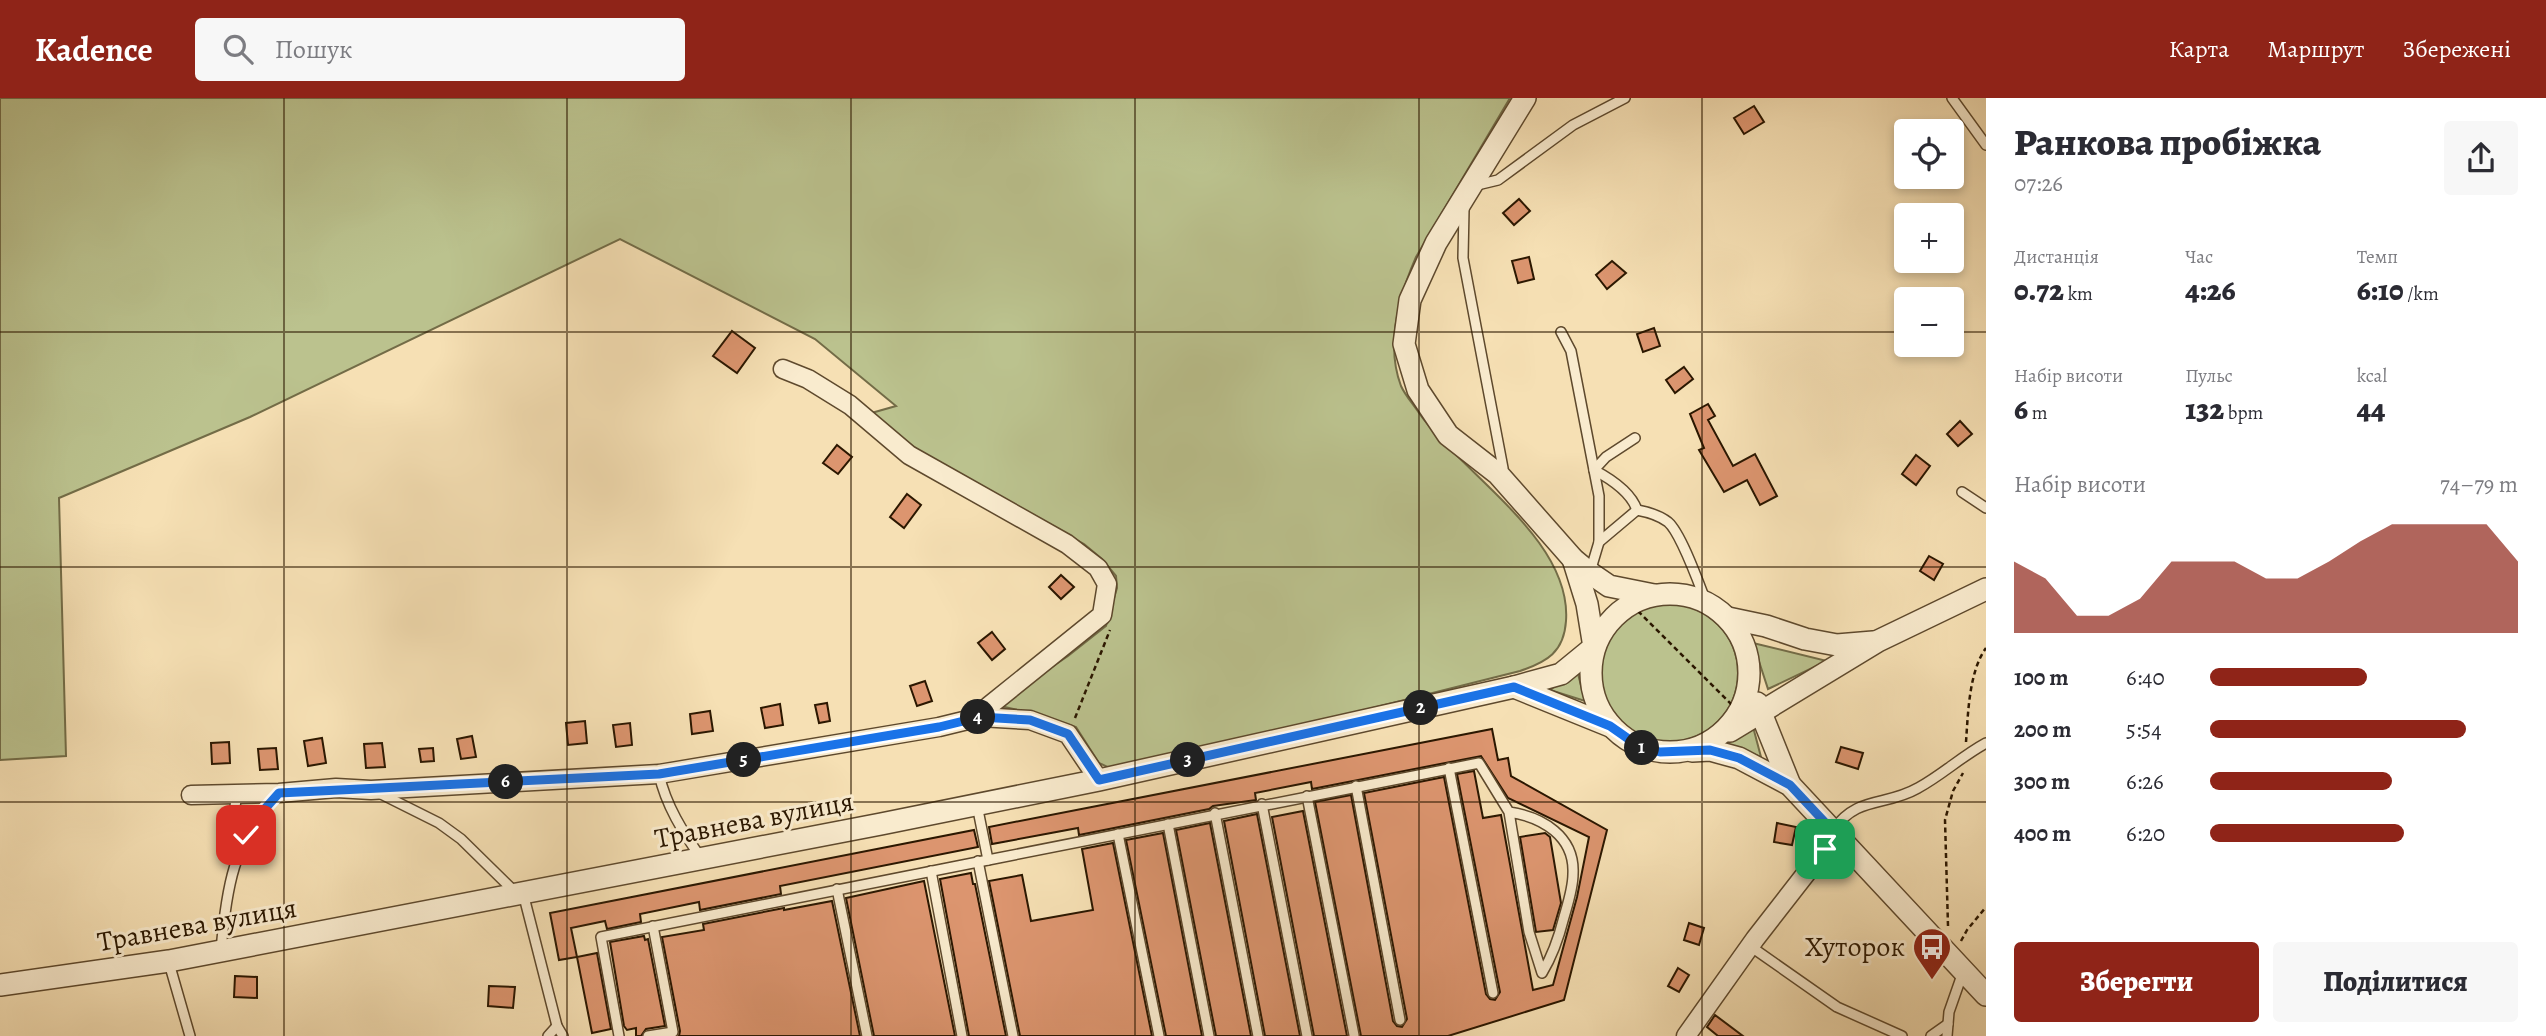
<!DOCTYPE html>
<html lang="uk">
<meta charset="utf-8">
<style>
:root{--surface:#fff;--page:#f7f7f7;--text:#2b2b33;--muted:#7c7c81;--accent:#8f2418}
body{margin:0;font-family:Alegreya,serif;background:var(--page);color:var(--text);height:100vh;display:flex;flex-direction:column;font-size:26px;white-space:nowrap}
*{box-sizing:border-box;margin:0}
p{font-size:23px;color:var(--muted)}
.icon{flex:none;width:38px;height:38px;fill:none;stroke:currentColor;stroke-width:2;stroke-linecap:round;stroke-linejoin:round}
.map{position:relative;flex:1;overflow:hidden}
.details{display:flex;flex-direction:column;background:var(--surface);width:560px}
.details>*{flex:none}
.tools{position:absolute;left:1894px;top:21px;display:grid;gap:14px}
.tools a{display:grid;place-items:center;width:70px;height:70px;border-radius:7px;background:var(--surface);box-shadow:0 4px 10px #0003;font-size:35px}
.pin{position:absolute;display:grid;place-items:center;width:60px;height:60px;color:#fff;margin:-30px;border-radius:14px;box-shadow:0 4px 10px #0006}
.km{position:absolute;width:35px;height:35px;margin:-18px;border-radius:50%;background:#222;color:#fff;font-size:19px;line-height:35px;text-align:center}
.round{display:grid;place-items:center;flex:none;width:74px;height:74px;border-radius:7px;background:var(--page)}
.overview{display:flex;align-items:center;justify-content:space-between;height:119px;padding:0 28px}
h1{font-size:38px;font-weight:800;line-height:52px}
.metrics{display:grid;grid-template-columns:repeat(3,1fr);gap:10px;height:119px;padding:7px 28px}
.metrics div{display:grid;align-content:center}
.metrics b{font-size:30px;font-weight:800}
.metrics small{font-size:19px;font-weight:400}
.metrics p{font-size:19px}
.chart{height:196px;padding:14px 28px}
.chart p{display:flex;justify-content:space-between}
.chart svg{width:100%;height:126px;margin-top:7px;fill:var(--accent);opacity:.7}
.cta{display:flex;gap:14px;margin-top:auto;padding:14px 28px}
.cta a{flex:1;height:80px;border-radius:7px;background:var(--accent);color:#fff;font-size:28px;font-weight:800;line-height:80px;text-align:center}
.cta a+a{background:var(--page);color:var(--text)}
ul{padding:0 28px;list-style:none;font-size:23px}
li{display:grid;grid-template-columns:112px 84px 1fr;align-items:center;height:52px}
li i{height:18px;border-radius:9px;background:var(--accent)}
header{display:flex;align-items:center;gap:42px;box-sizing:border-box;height:98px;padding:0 35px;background:var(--accent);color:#fff}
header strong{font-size:33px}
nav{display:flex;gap:38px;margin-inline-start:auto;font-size:24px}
.search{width:490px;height:63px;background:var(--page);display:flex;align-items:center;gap:18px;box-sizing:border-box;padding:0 24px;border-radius:7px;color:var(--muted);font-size:26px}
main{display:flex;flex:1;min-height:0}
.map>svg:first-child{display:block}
.green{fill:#bbc28e;stroke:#736c47;stroke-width:2}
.building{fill:#dc956f;stroke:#2b1700;stroke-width:2}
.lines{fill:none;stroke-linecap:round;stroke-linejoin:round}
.service-casing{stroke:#5e492d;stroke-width:12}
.minor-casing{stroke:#5e492d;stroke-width:21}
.tertiary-casing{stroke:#5e492d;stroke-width:24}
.path{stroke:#2b1700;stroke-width:2.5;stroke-dasharray:5 3.5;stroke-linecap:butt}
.service{stroke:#f9ebce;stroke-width:9}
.minor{stroke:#f9ebce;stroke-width:18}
.tertiary{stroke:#f9ebce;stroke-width:21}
.route-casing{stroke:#fff;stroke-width:14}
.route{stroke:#1a73e8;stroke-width:9}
.grid{fill:none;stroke:#2b1700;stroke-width:2;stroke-opacity:0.55}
.labels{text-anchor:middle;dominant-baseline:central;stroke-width:6;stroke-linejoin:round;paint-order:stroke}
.street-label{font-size:28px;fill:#2b1700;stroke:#f9ebce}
.poi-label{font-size:28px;fill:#2b1700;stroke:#f9ebce;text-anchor:end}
</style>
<header>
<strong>Kadence</strong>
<div class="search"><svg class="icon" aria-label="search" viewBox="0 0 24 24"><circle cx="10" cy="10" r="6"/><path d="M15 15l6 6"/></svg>Пошук</div>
<nav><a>Карта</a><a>Маршрут</a><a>Збережені</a></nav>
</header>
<main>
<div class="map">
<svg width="1986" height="938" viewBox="0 0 1986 938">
<rect width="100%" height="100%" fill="#f6e0b4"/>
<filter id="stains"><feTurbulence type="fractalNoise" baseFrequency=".00286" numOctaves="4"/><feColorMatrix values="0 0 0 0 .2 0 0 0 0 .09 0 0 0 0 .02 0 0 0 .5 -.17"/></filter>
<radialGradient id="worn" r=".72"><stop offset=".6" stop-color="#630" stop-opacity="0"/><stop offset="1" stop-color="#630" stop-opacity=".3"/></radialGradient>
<g class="green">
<path d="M0 0H1510L1416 159C1399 198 1385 246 1401 288 1405 297 1413 306 1419 315 1462 376 1572 441 1566 523 1564 554 1547 564 1520 573L1118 674 1099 665 1076 629 1043 618 996 607 1068 558 1106 528 1117 490 1116 478 1102 461 1084 446 932 362 868 316 896 308 815 241 620 141 250 319 59 400 66 658 0 662Z"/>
<circle cx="1669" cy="575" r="69"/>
<polygon points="1753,545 1827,563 1768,591"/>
<polygon points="1577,572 1585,603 1550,592"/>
<polygon points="1752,625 1761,659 1721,644"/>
</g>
<g class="building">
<polygon points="1754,8 1764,24 1744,36 1734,20"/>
<polygon points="1519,101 1530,113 1514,127 1503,115"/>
<polygon points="1529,159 1534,181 1518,185 1512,163"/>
<polygon points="1612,163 1626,175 1607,191 1596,177"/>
<polygon points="1654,230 1660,248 1643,254 1637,236"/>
<polygon points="732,233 755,250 737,275 713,258"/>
<polygon points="1684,269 1693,281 1675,295 1666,282"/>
<polygon points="1708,306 1715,318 1708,322 1733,368 1755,356 1777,398 1760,407 1747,382 1724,394 1699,352 1704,350 1690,316"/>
<polygon points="1960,323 1972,336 1958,348 1947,336"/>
<polygon points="837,347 852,359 838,376 823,365"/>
<polygon points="1916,357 1930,368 1916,387 1902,376"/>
<polygon points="907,396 921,407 904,430 890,419"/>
<polygon points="1929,458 1943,466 1934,482 1920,473"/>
<polygon points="1061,477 1074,489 1061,501 1049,489"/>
<polygon points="992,534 1005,551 992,562 978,545"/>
<polygon points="925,583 932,603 917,608 910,588"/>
<polygon points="827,605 830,623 819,625 815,607"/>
<polygon points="780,606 783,627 765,630 761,610"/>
<polygon points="710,613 713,633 692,636 690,616"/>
<polygon points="585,623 587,645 568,647 566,625"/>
<polygon points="630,625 632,647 616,649 613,627"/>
<polygon points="1492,631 1498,662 1508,660 1511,678 1607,732 1564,902 1448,938 1361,938 1315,704 1351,697 1393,923 1397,928 1402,929 1407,921 1364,695 1444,679 1486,896 1490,901 1495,902 1500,894 1457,676 1474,673 1483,720 1501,717 1533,892 1553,887 1577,799 1589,739 1508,700 1481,658 1312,691 1311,684 1255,695 1256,702 1213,708 1209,711 1079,737 1078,730 992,746 989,729"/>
<polygon points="472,638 476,659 461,661 457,641"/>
<polygon points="322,640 326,665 308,668 304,643"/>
<polygon points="229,644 230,665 212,666 211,645"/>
<polygon points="382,645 385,669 366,670 364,646"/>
<polygon points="1841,649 1863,655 1858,671 1836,664"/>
<polygon points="276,650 278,671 260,672 258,651"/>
<polygon points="433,650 434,663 421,664 419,651"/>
<polygon points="1303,713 1347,938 1314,938 1272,719"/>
<polygon points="1257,716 1300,938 1265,938 1224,723"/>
<polygon points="1210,725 1251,938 1216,938 1176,732"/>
<polygon points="1777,725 1796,729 1792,747 1774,744"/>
<polygon points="974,732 978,749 780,788 781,796 700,812 699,804 640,816 641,824 607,831 605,823 571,830 577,859 559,862 550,815"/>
<polygon points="1163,735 1202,938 1166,938 1126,742"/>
<polygon points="1545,735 1550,739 1561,805 1553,832 1536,834 1520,739"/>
<polygon points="1113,745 1152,938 1020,938 989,783 1022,777 1031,823 1093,812 1082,751"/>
<polygon points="971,775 973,786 975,786 1006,938 969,938 940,781"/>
<polygon points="924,783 955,938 874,938 846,800"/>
<polygon points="832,803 860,938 679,938 680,933 662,839 704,832 703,826 784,810 784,812"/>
<polygon points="1689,825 1704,830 1699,847 1684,842"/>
<polygon points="644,838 645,842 648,841 665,928 646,931 641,938 636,938 636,930 627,932 624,928 610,844"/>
<polygon points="597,855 611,931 592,935 577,859"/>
<polygon points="1678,870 1689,877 1679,894 1668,888"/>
<polygon points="235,878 257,879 257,900 234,899"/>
<polygon points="489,888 515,889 513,910 488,908"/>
<polygon points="1715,917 1743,938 1718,938 1707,929"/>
</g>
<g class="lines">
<defs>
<g id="service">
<polyline points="1952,0 1986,47"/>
<polyline points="1473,88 1498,82 1573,27 1625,0"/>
<polyline points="1464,111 1463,160 1503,370 1499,375"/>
<polyline points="1561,234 1571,253 1599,398 1599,444 1590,474"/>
<path d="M1635 340 1606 359 1594 372C1611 381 1631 394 1637 412"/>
<polyline points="1962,394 1986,410"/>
<path d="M1599 444 1637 412C1648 414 1659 417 1668 424 1681 435 1699 486 1706 504"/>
<polyline points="1449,670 1493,895"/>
<path d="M659 676C666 708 683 734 701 760"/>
<polyline points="1356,688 1400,922"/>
<polyline points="379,695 439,725 461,741 516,795"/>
<polyline points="237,696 232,727 239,754"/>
<polyline points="1307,698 1354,937"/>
<polyline points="1262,706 1307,938"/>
<polyline points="1215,715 1258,938"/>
<polyline points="1168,726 1209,938"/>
<path d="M1833 732C1858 697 1885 709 1918 690 1942 677 1962 658 1986 645"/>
<polyline points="1118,736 1159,938"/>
<path d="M988 762 1479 665 1509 714 1529 834 1542 875C1553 857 1559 839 1564 819 1568 805 1573 790 1573 776 1575 738 1542 719 1509 714"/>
<polyline points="978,763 1013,938"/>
<polyline points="931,773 962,938"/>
<polyline points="837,791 867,938"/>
<polyline points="523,795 557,928 563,938"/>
<polyline points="1750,848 1837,909 1902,938"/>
<path d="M221 853C226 792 233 742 278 696"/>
<polyline points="169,865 190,938"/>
<polyline points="548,938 557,928"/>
<polyline points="619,938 601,839 988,762 977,707"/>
<polyline points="648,938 673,934 653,828"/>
<polyline points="1931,938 1948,926"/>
<polyline points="1947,938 1949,914 1963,874"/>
</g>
<g id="minor">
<polyline points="980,619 1030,622 1068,636 1099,682"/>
<polyline points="191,697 279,695 336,690 371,692 659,676 939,629 980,619 989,608 1102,517 1107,486 1098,470 1067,446 909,357 850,307 808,281 783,271"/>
<polyline points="1686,938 1755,841 1825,751 1833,733"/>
</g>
<g id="tertiary">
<polyline points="1525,0 1436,145 1410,202 1404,246 1418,292 1448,337 1498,376 1573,461 1590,475 1609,488 1654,497"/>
<circle cx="1670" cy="575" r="79"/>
<polyline points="1728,520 1766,528 1805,541 1837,547 1873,544"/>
<polyline points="1514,589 1610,628"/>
<polyline points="1757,605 1790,687"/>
<polyline points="1730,633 1878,543 1986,491"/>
<polyline points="1692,653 1710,652 1739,660 1790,687 1986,897"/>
<polyline points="0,887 169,863 881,726 1099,682 1514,589 1561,576 1594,549 1587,506 1573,461"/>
</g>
</defs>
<use href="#service" class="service-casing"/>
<use href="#minor" class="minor-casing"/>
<use href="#tertiary" class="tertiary-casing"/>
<g class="path">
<polyline points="1638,513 1735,610"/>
<polyline points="1075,620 1110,532"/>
<path d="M1966 644C1968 616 1969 573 1986 550"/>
<polyline points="1948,828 1945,722 1953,693 1963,675"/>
<polyline points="1961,843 1967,832 1986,809"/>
</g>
<use href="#service" class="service"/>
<use href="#minor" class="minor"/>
<use href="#tertiary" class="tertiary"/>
</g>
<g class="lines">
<defs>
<polyline id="route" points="246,737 254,723 279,695 659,676 939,629 980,619 1030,622 1068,636 1099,682 1514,589 1610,628 1640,649 1660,654 1710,652 1739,660 1790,687 1833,733 1825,751"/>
</defs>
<use href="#route" class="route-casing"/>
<use href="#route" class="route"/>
</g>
<path class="grid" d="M284 0V938M567 0V938M851 0V938M1135 0V938M1419 0V938M1702 0V938M0 234H1906M1951 234H1986M0 469H1986M0 704H1986"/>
<defs>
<symbol id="bus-pin" viewBox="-11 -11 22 30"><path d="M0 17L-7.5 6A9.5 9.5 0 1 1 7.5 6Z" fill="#8f2418" stroke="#f9ebce"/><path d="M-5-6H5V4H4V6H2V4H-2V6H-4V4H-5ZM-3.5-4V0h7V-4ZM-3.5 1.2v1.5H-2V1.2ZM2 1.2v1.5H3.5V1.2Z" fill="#fff"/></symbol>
</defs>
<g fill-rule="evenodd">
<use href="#bus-pin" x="1910" y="827" width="44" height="60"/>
</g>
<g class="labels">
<g class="street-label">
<text transform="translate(754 722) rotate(-11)">Травнева вулиця</text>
<text transform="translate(197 827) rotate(-10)">Травнева вулиця</text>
</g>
<g class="poi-label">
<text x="1905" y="849">Хуторок</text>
</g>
</g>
<rect width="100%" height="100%" filter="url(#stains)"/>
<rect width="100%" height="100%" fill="url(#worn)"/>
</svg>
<div class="tools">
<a><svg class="icon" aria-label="locate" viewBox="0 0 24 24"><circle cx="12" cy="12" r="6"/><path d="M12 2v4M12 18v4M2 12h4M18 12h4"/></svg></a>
<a>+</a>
<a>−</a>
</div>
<div class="pin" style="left:1825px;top:751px;background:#1e9e55"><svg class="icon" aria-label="arrive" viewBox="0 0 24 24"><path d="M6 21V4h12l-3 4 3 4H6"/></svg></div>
<div class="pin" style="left:246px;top:737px;background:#d93025"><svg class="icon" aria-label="check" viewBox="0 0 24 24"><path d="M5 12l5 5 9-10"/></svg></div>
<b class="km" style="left:1642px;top:650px">1</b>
<b class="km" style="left:1421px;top:610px">2</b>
<b class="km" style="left:1188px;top:662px">3</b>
<b class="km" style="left:978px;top:619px">4</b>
<b class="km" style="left:744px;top:662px">5</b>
<b class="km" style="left:506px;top:684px">6</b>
</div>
<section class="details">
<div class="overview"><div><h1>Ранкова пробіжка</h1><p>07:26</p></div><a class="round"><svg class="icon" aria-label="share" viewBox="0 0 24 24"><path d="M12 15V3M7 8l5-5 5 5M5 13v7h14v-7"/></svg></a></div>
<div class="metrics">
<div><p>Дистанція</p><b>0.72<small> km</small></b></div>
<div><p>Час</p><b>4:26</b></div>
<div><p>Темп</p><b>6:10<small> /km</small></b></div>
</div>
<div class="metrics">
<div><p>Набір висоти</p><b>6<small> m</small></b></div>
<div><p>Пульс</p><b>132<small> bpm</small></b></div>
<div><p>kcal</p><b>44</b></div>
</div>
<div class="chart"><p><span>Набір висоти</span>74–79 m</p>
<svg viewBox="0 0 160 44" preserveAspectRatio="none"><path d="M0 44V19L10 25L20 38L30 38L40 32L50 19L60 19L70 19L80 25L90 25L100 19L110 12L120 6L130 6L140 6L150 6L160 19V44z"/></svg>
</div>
<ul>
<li><b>100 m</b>6:40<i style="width:51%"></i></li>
<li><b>200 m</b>5:54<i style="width:83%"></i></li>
<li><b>300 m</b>6:26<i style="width:59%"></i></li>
<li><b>400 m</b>6:20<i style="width:63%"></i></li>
</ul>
<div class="cta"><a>Зберегти</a><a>Поділитися</a></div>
</section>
</main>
